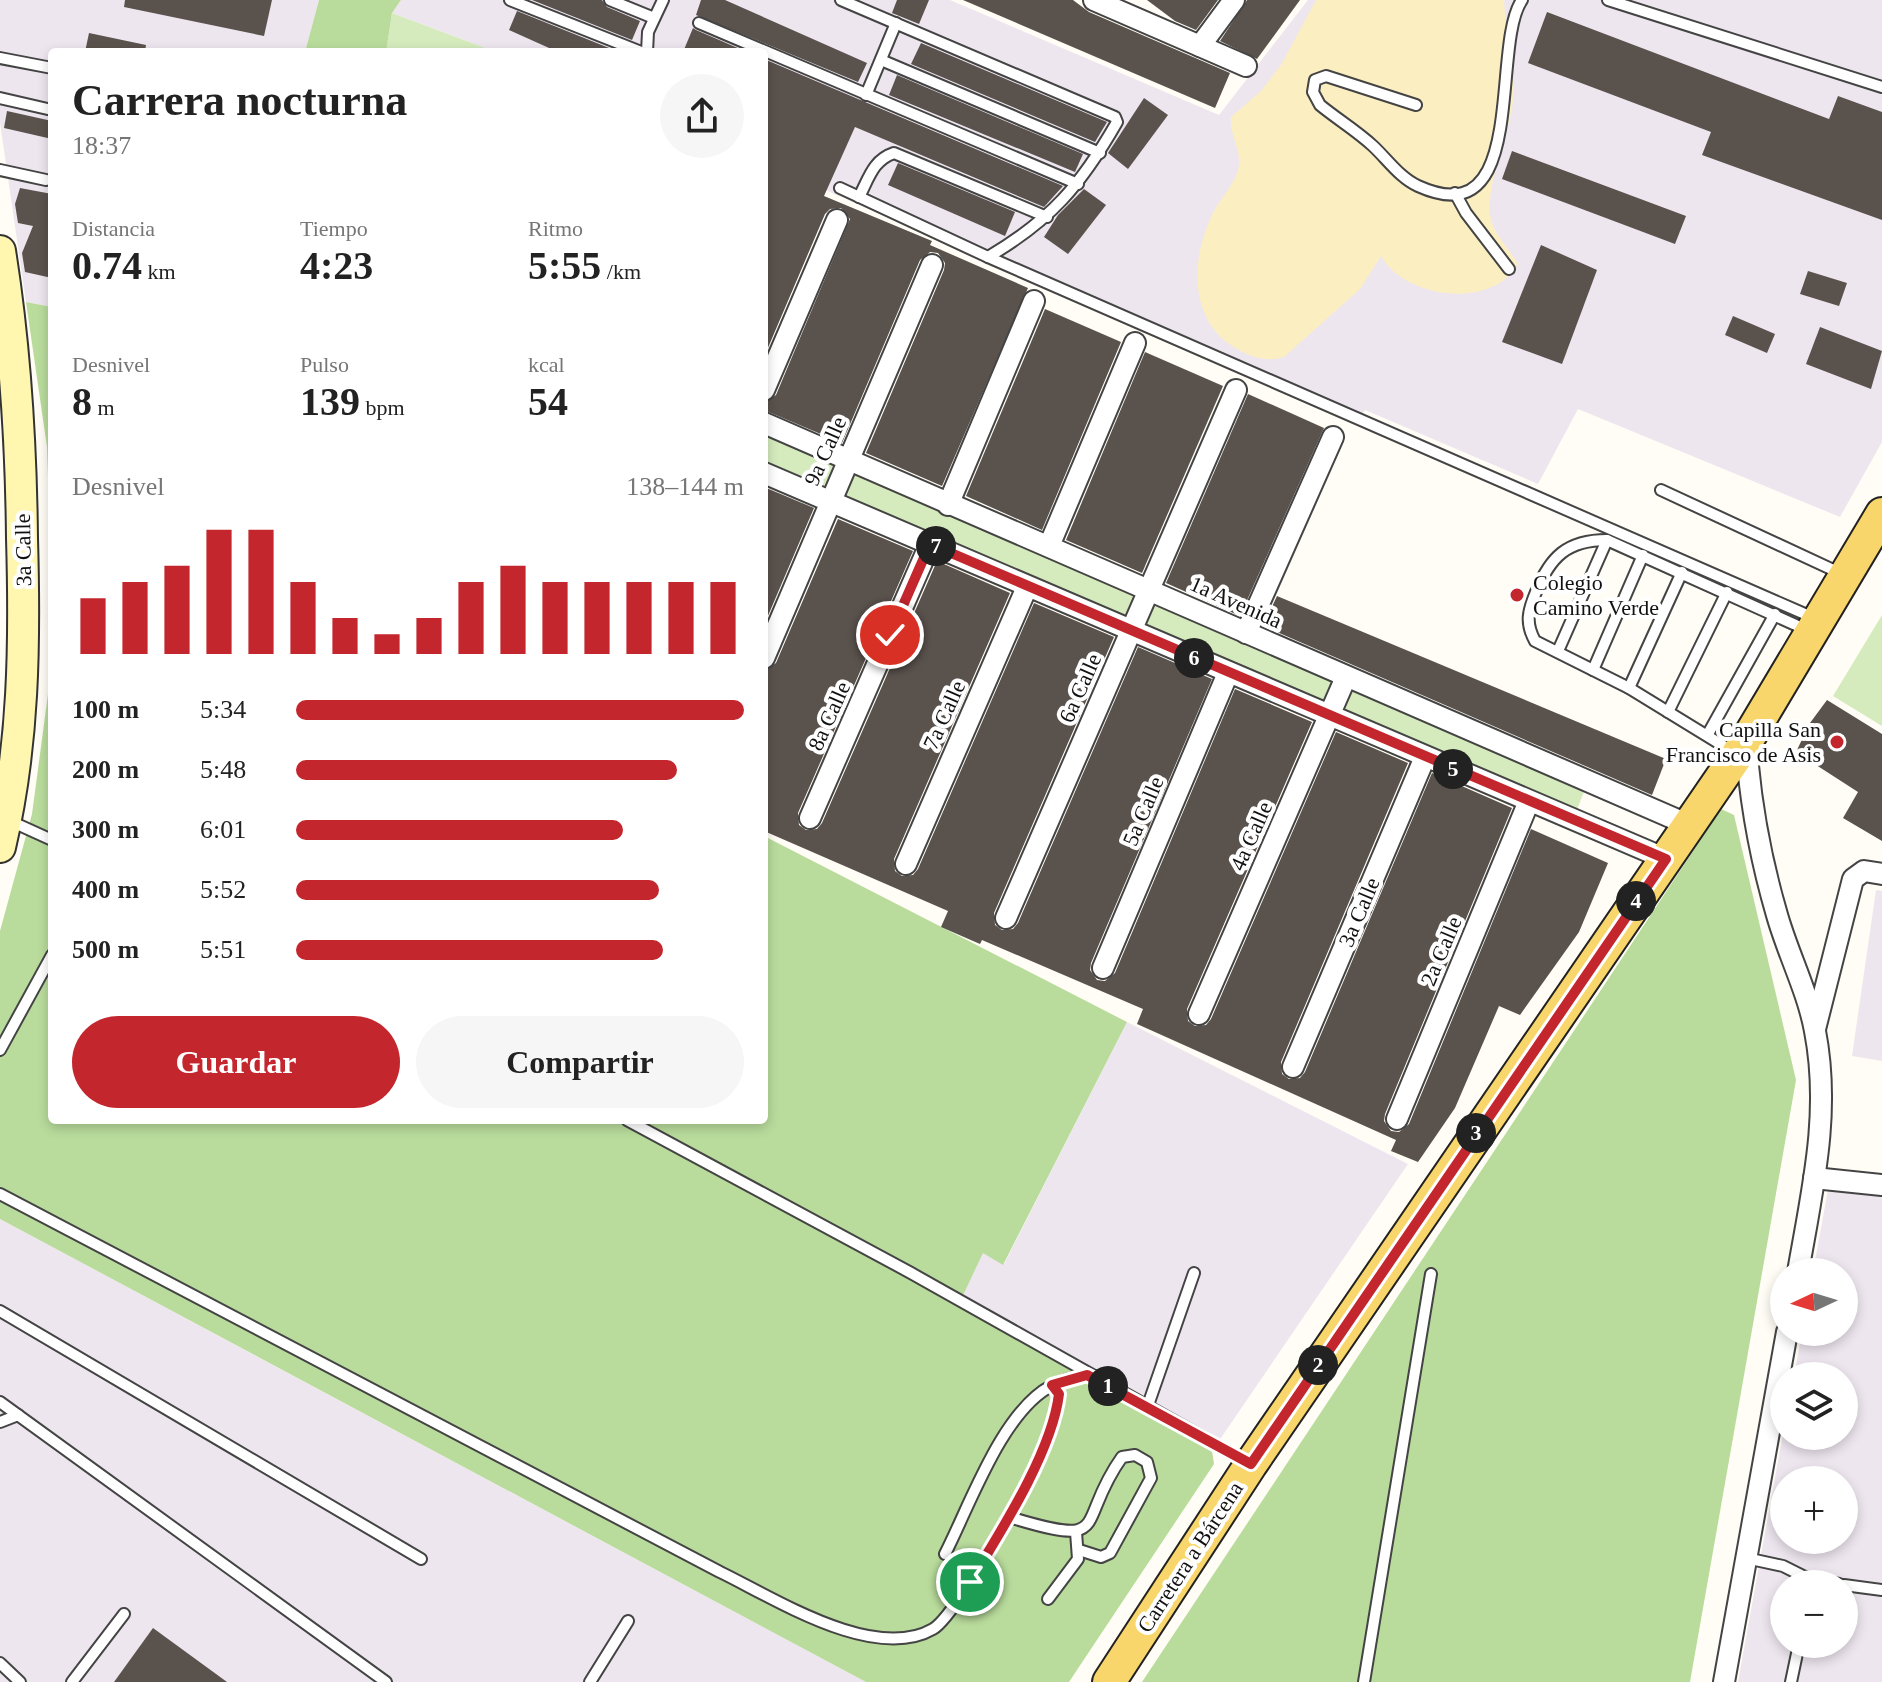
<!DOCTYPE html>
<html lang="es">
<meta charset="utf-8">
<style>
:root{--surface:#fff;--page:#f6f6f6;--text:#222;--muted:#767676;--accent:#c4262e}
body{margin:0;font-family:Georgia,serif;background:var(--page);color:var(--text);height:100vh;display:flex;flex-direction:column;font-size:30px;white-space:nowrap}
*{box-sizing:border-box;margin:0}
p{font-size:26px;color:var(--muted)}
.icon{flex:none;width:44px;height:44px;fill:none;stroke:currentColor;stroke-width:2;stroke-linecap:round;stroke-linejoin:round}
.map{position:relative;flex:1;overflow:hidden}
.drawer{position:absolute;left:48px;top:48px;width:720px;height:1076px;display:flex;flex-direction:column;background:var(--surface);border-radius:8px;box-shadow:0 4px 12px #0003}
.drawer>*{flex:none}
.needle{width:52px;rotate:266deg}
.tools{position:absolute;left:1770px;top:1258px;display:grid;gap:16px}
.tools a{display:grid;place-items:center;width:88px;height:88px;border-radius:50%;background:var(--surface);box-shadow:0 4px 12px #0003;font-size:40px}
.pin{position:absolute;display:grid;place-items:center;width:68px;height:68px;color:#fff;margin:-34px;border:4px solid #fff;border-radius:50%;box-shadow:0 2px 8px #0007}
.km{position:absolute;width:40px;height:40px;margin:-20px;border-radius:50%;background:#222;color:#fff;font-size:22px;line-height:40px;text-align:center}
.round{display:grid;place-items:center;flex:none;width:84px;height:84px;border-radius:42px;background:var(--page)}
.headline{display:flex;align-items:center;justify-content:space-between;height:136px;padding:0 24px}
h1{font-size:44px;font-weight:700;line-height:60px}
.metrics{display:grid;grid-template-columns:repeat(3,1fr);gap:12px;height:136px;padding:8px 24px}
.metrics div{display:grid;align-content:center}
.metrics b{font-size:40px;font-weight:700}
.metrics small{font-size:22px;font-weight:400}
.metrics p{font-size:22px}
.chart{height:224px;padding:16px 24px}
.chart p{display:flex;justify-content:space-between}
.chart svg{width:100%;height:144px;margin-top:8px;stroke:var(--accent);stroke-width:6}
.primary-button{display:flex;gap:16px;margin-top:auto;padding:16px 24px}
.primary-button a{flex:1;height:92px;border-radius:48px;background:var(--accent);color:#fff;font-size:32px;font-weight:700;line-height:92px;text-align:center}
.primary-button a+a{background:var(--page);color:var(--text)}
ul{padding:0 24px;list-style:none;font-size:26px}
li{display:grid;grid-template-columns:128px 96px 1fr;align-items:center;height:60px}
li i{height:20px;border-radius:10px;background:var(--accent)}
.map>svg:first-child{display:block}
.industrial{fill:#eee6ef;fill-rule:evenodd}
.green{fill:#d5ebbd}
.forest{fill:#b9dc9c}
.sand{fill:#fbeec1}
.building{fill:#5a524d}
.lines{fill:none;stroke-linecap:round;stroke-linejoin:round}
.service-casing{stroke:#444;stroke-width:14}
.minor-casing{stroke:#444;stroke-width:24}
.secondary-casing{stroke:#333;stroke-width:34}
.primary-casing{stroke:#222;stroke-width:36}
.service{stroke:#fff;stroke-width:10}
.minor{stroke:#fff;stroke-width:20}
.secondary{stroke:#fff6b0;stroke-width:30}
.primary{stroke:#f9d66b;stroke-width:32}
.route-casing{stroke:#fff;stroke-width:16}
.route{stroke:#c4262e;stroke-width:10}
.poi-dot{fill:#c4262e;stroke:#fff;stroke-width:3}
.labels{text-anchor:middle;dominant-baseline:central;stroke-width:8;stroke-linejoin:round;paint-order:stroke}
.street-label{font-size:22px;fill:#111;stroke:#fff}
.poi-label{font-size:22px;fill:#111;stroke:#fff;text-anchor:start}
</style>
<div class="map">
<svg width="1882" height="1682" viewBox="0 0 1882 1682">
<rect width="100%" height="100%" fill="#fffdf5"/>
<g class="industrial">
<polygon points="0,0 319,0 305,52 52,52 52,307 26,302 0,123"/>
<polygon points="401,0 950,0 1219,115 1308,0 1882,0 1882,442 1840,517 1578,409 1538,484 1365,410 1356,423 764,163 764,52 496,52 392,13"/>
<polygon points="1876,890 1882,891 1882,1061 1852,1056"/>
<polygon points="1127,1022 1408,1164 1212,1451 958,1306 983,1252 1004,1264"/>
<path d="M1829 1184 1882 1192V1682H1738L1784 1428V1436H1844V1376H1794L1802 1332H1844V1272H1813ZM1784 1480H1844V1540H1784ZM1784 1584H1844V1644H1784Z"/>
<polygon points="0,1219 486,1479 866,1682 0,1682"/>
</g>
<g class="green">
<polygon points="392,13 496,52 386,52"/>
<polygon points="764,423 1588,781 1573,820 764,473"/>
<polygon points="1882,615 1882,726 1833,696"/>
</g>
<g class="forest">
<polygon points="319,0 401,0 392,13 386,52 305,52"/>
<polygon points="26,302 52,307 52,1120 764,1120 764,836 1127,1022 1003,1265 983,1253 958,1306 1212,1451 1214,1464 1069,1682 866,1682 0,1219 0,931 32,814 48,694 51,565 47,447"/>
<polygon points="1721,809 1734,815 1796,1080 1690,1682 1142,1682"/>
</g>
<path class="sand" d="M1316 0H1504C1505 33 1515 64 1513 97 1512 133 1481 191 1492 223 1498 239 1510 250 1518 264 1492 310 1405 299 1381 256L1360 289 1284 357C1266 363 1248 356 1232 346 1188 317 1191 257 1213 213 1220 199 1234 185 1238 170 1243 151 1229 136 1231 117L1261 91 1281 65Z"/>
<g class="building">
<polygon points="125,0 272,0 264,36 124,7"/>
<polygon points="532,0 602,0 607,7 640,21 632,40"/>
<polygon points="701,0 725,0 867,63 858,82 696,15"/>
<polygon points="897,0 929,0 919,24 892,13"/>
<polygon points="963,0 1073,0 1089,12 1230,73 1215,108"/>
<polygon points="1147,0 1218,0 1196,30 1175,21"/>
<polygon points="1247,0 1300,0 1257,59 1220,41"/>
<polygon points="517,11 619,52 558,52 509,30"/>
<polygon points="1547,12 1829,119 1838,96 1882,112 1882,220 1702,155 1711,132 1528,63"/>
<polygon points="693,28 696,30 747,52 683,52"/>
<polygon points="89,33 146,45 145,52 85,52"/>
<polygon points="921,43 1107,122 1095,142 911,64"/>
<polygon points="764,59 1063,186 1044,207 855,127 824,196 932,241 930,245 1028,288 942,486 866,453 944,270 945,263 938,253 930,252 920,260 842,443 764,410 764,403 776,395 850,219 841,208 830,209 825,214 764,357"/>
<polygon points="897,75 1083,154 1075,172 889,95"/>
<polygon points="1144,98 1168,115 1128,169 1108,153"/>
<polygon points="7,111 52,121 52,139 4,128"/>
<polygon points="1512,151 1686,216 1675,244 1502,179"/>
<polygon points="898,163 1015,212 1005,236 888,185"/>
<polygon points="20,188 52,194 52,278 25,272 22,253 33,226 18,223 15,204"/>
<polygon points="1084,189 1106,205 1068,254 1044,237 1058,215"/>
<polygon points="1541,245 1597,270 1562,364 1502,342"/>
<polygon points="1808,271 1847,283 1839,306 1800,294"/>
<polygon points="1045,309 1121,342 1042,530 966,496"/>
<polygon points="1733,316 1775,334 1767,353 1725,335"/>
<polygon points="1820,327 1882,351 1871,389 1806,364"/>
<polygon points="1145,352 1223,386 1142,573 1066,540"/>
<polygon points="1248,394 1324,428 1240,616 1166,583"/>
<polygon points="764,487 814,508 764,625"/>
<polygon points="838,519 913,551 798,813 799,825 806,830 817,829 822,823 937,561 1010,593 894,859 895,871 902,876 913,875 918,869 1034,603 1114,637 994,913 995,925 1002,930 1013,929 1018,923 1138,647 1212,679 1091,963 1090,970 1097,980 1105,981 1115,973 1235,689 1312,722 1187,1009 1188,1021 1195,1026 1206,1025 1211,1019 1336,732 1408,763 1281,1062 1282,1074 1289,1079 1300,1078 1305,1072 1432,773 1512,808 1385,1114 1384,1121 1391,1131 1399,1132 1409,1124 1531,829 1608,863 1579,932 1520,1015 1499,1006 1455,1108 1418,1162 1391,1151 1396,1140 1137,1024 1143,1009 982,940 980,944 941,927 948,911 764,831 764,671 776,663"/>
<polygon points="1277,596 1666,759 1652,795 1263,626"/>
<polygon points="1827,700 1882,734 1882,841 1843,818 1858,792 1796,752 1810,723"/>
<polygon points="153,1628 227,1682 114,1682"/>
</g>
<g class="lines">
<defs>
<g id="service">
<polyline points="510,0 641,52"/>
<polyline points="610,0 654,18"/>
<path d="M841 0 1115 117 1117 122C1081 185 1051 220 988 257"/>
<polyline points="1608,0 1882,87"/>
<polyline points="699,23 1078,184"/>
<polyline points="647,52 648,32 663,0"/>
<polyline points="0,58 52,68"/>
<polyline points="881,60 1100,153"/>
<polyline points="866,95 896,23"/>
<polyline points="0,98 52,110"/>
<path d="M1416 105 1326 76 1315 80 1313 92 1320 105C1337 119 1357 131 1373 146 1387 159 1400 178 1418 186 1530 237 1490 46 1522 0"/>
<polyline points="0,170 46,180"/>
<polyline points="840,188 988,257 1814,618"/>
<polyline points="1455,193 1466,213 1509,269"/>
<path d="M859 197C869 178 873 160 894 153L1047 217"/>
<polyline points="1661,490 1842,574"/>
<polyline points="1558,651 1607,540"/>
<polyline points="1593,670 1643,555"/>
<polyline points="1629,688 1682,572"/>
<polyline points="1668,712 1727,592"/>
<polyline points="1708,734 1775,614"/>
<path d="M1735 753 1629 688 1535 641C1525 623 1528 611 1536 592 1550 557 1567 540 1607 540L1809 631"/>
<polyline points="8,820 52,840"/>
<polyline points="0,1050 52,955"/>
<polyline points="627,1120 911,1273 1249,1463"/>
<path d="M0 1194 720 1572C774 1598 874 1663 933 1629 949 1620 988 1554 999 1534 1023 1493 1054 1441 1059 1394L1052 1385"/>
<polyline points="0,1311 421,1559"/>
<polyline points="0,1402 386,1682"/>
<polyline points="1147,1408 1194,1273"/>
<polyline points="0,1422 18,1415"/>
<path d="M1009 1517C1115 1549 1074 1524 1122 1457L1135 1455 1147 1462 1151 1478 1110 1553 1101 1557 1079 1550"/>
<path d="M945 1554C970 1505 1002 1412 1051 1386 1062 1380 1076 1377 1087 1375"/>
<polyline points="1746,1558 1783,1566 1807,1578 1808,1584"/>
<polyline points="1807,1578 1839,1584"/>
<polyline points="1844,1585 1882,1590"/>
<polyline points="1048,1599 1078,1559 1076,1532"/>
<polyline points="0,1663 20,1682"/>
<polyline points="72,1682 124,1614"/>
<polyline points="590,1682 628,1621"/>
<polyline points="1364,1682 1431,1274"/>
<polyline points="1791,1682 1799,1644"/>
</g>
<g id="minor">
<polyline points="1094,0 1246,66"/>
<polyline points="1200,46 1234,0"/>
<polyline points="764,390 837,220"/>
<polyline points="764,423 1689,825"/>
<polyline points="764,473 1666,859"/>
<polyline points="948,505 1034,301"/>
<polyline points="1049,546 1135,343"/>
<polyline points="1246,633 1333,437"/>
<polyline points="764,658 932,265"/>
<path d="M1746 742C1750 802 1760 857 1777 915 1788 954 1808 992 1815 1031 1831 1113 1812 1191 1798 1272"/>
<polyline points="810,818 930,544"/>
<polyline points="906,864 1027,587"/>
<polyline points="1006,918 1236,390"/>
<polyline points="1103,968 1228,673"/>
<polyline points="1199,1014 1346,677"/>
<polyline points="1815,1029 1853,879 1864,871 1882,874"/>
<polyline points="1293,1067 1425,757"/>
<polyline points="1397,1119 1529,801"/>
<polyline points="1814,1178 1882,1185"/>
<polyline points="1724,1682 1787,1332"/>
</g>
<path id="secondary" d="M0 251C15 345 21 442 22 538 25 643 24 745 0 847"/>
<polyline id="primary" points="1109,1682 1251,1464 1746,742 1882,514"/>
</defs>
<use href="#service" class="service-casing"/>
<use href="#minor" class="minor-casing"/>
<use href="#secondary" class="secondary-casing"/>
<use href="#primary" class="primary-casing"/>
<use href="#service" class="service"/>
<use href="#minor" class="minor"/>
<use href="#secondary" class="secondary"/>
<use href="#primary" class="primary"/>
</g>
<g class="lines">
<defs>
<path id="route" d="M890 635 930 544 1666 859 1251 1464 1087 1375 1052 1385 1059 1394C1052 1452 1001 1531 970 1582"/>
</defs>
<use href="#route" class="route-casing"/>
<use href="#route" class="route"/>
</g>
<g class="poi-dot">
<circle cx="1517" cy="595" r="8"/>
<circle cx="1837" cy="742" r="8"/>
</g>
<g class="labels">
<g class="street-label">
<text transform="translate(825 451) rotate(-66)">9a Calle</text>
<text transform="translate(23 550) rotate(-91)">3a Calle</text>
<text transform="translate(1236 602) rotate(24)">1a Avenida</text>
<text transform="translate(1080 688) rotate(-66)">6a Calle</text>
<text transform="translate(944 715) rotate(-66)">7a Calle</text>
<text transform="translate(829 716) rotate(-66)">8a Calle</text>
<text transform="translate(1143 811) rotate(-67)">5a Calle</text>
<text transform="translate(1251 836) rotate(-66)">4a Calle</text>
<text transform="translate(1359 912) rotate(-67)">3a Calle</text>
<text transform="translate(1441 951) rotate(-67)">2a Calle</text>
<text transform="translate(1190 1557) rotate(-57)">Carretera a Bárcena</text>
</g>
<g class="poi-label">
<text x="1533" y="582">Colegio<tspan x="1533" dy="25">Camino Verde</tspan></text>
<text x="1821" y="729" text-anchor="end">Capilla San<tspan x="1821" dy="25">Francisco de Asis</tspan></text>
</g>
</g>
</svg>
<div class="tools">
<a><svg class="needle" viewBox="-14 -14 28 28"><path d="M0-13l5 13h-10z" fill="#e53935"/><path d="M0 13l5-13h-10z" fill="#767676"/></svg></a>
<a><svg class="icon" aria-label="layers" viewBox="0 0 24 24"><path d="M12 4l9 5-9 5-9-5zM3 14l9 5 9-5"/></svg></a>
<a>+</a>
<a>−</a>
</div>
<div class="pin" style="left:970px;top:1582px;background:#1e9e55"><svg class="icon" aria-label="arrive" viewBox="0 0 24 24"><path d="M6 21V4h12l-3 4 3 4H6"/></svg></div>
<div class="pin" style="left:890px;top:635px;background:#d93025"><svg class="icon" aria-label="check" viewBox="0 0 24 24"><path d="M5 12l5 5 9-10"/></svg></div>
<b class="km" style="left:1108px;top:1386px">1</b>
<b class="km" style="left:1318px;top:1365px">2</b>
<b class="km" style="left:1476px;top:1133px">3</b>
<b class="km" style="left:1636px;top:901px">4</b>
<b class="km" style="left:1453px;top:769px">5</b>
<b class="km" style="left:1194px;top:658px">6</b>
<b class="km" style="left:936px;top:546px">7</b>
<section class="drawer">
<div class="headline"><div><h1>Carrera nocturna</h1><p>18:37</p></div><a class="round"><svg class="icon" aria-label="share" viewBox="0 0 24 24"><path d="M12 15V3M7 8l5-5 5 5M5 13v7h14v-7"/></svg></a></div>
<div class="metrics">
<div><p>Distancia</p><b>0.74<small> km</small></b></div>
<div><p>Tiempo</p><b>4:23</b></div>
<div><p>Ritmo</p><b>5:55<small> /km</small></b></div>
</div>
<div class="metrics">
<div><p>Desnivel</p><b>8<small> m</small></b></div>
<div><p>Pulso</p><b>139<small> bpm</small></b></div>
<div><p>kcal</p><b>54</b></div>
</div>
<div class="chart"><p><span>Desnivel</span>138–144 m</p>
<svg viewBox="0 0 160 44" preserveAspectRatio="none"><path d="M5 44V27M15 44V22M25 44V17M35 44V6M45 44V6M55 44V22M65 44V33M75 44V38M85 44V33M95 44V22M105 44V17M115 44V22M125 44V22M135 44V22M145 44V22M155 44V22"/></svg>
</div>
<ul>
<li><b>100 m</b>5:34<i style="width:100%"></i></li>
<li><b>200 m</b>5:48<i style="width:85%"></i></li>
<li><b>300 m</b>6:01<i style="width:73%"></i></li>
<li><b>400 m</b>5:52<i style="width:81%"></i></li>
<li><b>500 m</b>5:51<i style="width:82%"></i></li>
</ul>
<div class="primary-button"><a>Guardar</a><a>Compartir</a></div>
</section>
</div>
